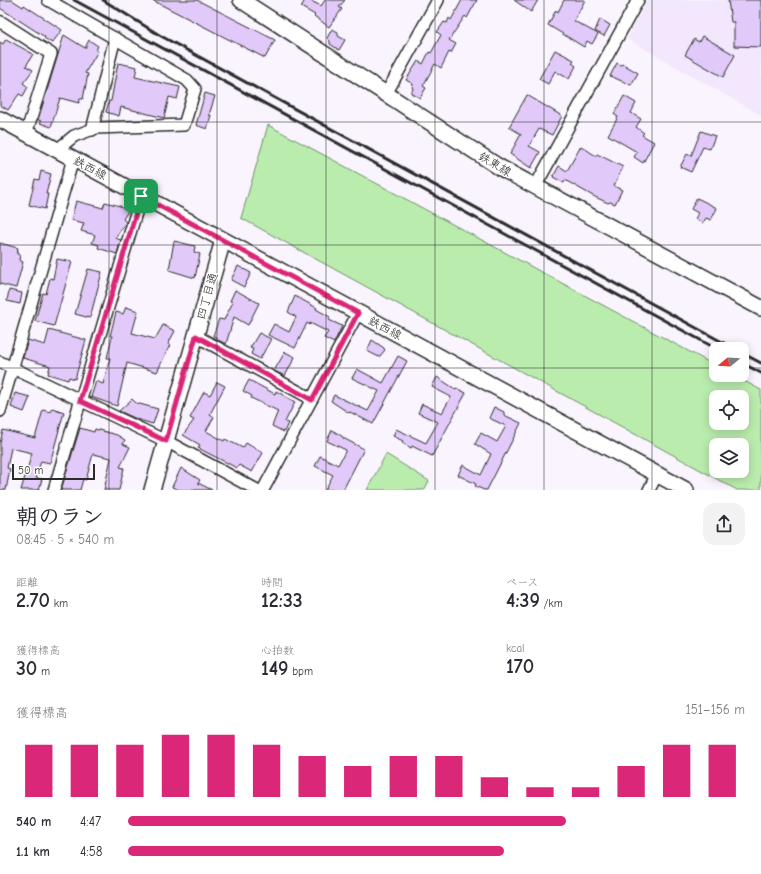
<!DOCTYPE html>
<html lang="ja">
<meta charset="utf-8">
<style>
:root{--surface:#fff;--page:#f2f2f3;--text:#2b2b33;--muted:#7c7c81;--accent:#db2777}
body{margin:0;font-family:"Comic Neue","Klee One",sans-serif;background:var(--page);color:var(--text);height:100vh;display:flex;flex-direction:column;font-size:15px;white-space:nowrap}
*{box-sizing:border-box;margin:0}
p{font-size:13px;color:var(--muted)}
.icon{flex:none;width:22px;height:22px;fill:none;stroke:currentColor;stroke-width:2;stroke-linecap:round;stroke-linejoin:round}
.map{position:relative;height:490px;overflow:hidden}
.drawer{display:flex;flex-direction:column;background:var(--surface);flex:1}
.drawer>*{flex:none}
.needle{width:26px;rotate:252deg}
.buttons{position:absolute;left:709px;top:342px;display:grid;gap:8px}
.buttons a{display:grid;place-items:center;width:40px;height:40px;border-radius:8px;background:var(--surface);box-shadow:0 2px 10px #0003;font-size:20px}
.scale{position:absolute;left:12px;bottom:10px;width:83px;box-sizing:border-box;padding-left:4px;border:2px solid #2b2b2b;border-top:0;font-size:11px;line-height:14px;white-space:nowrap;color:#2b2b2b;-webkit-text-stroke:3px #fff;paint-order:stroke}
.pin{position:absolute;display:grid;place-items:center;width:34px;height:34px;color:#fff;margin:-17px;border-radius:8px;box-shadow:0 2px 6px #0006}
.round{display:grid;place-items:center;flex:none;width:42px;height:42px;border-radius:12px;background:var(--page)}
.summary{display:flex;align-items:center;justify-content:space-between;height:68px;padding:0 16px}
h1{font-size:22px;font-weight:800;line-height:30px}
.figures{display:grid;grid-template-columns:repeat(3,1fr);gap:6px;height:68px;padding:4px 16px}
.figures div{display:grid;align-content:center}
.figures b{font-size:20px;font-weight:800}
.figures small{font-size:11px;font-weight:400}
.figures p{font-size:11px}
.chart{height:112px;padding:8px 16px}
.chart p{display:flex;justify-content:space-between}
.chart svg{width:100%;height:72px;margin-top:4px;stroke:var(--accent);stroke-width:6}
ul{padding:0 16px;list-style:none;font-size:13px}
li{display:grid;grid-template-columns:64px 48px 1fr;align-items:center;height:30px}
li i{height:10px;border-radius:5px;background:var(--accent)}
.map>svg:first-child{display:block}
.built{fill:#f2e7fc}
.green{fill:#baedad;stroke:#728c6c;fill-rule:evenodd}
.building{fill:#e1c9f9;stroke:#2b2b2b}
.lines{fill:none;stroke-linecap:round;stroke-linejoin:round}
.street-casing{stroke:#2b2b2b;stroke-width:14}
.secondary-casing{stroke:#2b2b2b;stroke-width:18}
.street{stroke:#fff;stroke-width:11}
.secondary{stroke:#fff;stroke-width:15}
.rail{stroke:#2b2b2b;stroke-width:3}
.route-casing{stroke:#fff;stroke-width:8}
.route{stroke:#db2777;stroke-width:5}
.grid{fill:none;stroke:#2b2b2b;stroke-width:1;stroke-opacity:0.55}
.labels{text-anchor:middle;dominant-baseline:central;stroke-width:3;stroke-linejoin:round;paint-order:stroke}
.street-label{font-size:12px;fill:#2b2b2b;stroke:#fff}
</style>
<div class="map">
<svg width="761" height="490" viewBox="0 0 761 490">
<rect width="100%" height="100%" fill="#f9f4fe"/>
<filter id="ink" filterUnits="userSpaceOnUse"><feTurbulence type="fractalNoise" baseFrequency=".025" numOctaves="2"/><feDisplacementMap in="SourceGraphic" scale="8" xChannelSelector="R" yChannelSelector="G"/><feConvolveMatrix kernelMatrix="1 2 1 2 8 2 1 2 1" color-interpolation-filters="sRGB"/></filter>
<g filter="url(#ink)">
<polygon class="built" points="648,0 761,0 761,115 627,39"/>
<g class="green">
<path d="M268 125 716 366V375H733L761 390V490H737L241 218ZM716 397H742V423H716ZM716 445H742V471H716Z"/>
<polygon points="386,454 429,481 424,490 367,490"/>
</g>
<g class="building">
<polygon points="0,0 12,0 23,7 24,5 62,30 52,43 44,38 45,37 0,8"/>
<polygon points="152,0 197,0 275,40 265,58"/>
<polygon points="305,0 309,0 321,6 325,0 345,0 339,7 342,9 329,27 314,16 315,15 301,7"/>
<polygon points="462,0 477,0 467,18 465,16 449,40 456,44 451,53 449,52 441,68 435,64 423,86 426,88 420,98 411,93 413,89 412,87 413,84 406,80 418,61 423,64 429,52 431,53 441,35 437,32 444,22 447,23 449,18 451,20"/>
<polygon points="514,0 538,0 531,12"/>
<polygon points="564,0 585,0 574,21 598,34 592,44 587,41 584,47 548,25 556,10 558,12"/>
<polygon points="728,0 761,0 761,47 734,46 734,22 731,22"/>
<polygon points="600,19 610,25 604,36 595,31"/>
<polygon points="332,29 338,32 338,36 345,40 339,50 330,44 330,41 327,38"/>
<polygon points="64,35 85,48 89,40 98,46 96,50 98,51 85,73 88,74 83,99 80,99 79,103 60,98 51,127 40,123 41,121 38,120"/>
<polygon points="702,36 735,55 723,77 685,55 694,39 699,42"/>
<polygon points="6,39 33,54 26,66 33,70 23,83 28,87 23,96 19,94 8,110 0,105 0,42 3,44"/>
<polygon points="555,50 574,60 572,63 576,66 569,79 555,71 548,84 539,79"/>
<polygon points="118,63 137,67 135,77 180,87 177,99 169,97 164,118 121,107 119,116 106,112 109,101 111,101"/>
<polygon points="617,63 621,65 623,64 638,73 631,85 610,76"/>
<polygon points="205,93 215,96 209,115 211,115 207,129 196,125"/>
<polygon points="527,95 562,116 552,135 539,129 529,146 540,152 531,168 510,154 521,134 509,127"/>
<polygon points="624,96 636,103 631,113 641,119 636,127 644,133 642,135 654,142 643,163 634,157 637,152 608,135 618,117 614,114"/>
<polygon points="701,131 715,136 710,149 703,147 691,172 680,167 687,154 691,156"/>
<polygon points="581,146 596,156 597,154 623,167 614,186 622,190 615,204 610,202 608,203 593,196 565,180 564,183 553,177 559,166 567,171"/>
<polygon points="41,171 51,174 46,194 48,194 45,209 29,205 35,179 39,180"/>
<polygon points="697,198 717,208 711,220 706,218 703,223 695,219 698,213 691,209"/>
<polygon points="76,201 103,208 105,202 120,206 128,211 123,219 126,222 125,224 115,238 121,240 117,254 98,248 99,245 92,243 95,235 81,231 84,223 71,220"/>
<polygon points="174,241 195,246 194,252 200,254 195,278 169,270"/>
<polygon points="0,243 18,248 17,254 20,255 19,260 23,262 16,288 0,284"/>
<polygon points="57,259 72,262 54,326 35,321 43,293 46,294 50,278 53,279"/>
<polygon points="238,266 251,273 244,287 231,280"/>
<polygon points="88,269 102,272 90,318 75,314"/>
<polygon points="9,290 22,293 20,304 7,301"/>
<polygon points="235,290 259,303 248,325 234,317 226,344 216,339 216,337 213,336 219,319 224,320 233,302 230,301"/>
<polygon points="295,296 317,308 316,309 330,317 329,320 342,326 334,343 324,338 328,332 310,323 310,325 307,323 295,348 268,335 274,324 289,332 296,317 288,312"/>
<polygon points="126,307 138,311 132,333 155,339 163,325 175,331 168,344 170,345 157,372 127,363 117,406 91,397 96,381 103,384 110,358 107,358 112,336 110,336 116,312 123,314"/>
<polygon points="49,330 86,340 75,379 69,377 68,380 48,374 50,366 23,358 28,340 45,345"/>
<polygon points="259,333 271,339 260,359 251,354 253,349 250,348"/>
<polygon points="372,340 384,348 384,349 385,350 379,357 367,351"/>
<polygon points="285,352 295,357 285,376 274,371"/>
<polygon points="398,356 407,361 373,424 350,412 349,413 331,401 334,395 368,411 379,391 352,378 357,369 383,383"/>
<polygon points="437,377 455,389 456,388 466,393 432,456 412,446 411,448 402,443 403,441 393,436 396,429 426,443 438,422 418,413 422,404 442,413 451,397 432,387"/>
<polygon points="249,380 275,394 276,391 295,402 285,422 288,423 284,432 272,426 278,411 251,398 252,396 243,391"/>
<polygon points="217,382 225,386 210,414 214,417 206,431 224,441 225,439 243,448 246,443 263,453 252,472 239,465 237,468 198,448 200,445 183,435 194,420 190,418 204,392 210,395"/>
<polygon points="15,393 30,397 24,412 11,407"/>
<polygon points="132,399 136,403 158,409 153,424 139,420 119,411"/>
<polygon points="494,407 504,412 504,415 521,423 487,490 484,490 475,486 476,484 458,475 463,465 481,475 491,454 475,444 481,433 497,442 506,426 489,418"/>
<polygon points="52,408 64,412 50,463 41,461 36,478 42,479 39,490 21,490 32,453 11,448 7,468 10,469 6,490 0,490 0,443 3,430 35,438 43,410 50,412"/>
<polygon points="80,428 94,432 95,429 117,435 125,440 123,444 130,447 120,467 124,468 119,490 104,490 111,458 93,454 86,480 83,479 80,490 61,490"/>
<polygon points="332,430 343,437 343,438 364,449 343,490 325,490 333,475 315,466 320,456 338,465 346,450 327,441"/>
<polygon points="181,468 200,480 198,483 212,490 179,490 172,487"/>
</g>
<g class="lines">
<defs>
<g id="street">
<polyline points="48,0 187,80 195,89 184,125 96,128 74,136 57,150"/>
<polyline points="0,23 1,22 51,54 26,134"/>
<polyline points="386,94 438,0"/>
<polyline points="92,130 115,38"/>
<polyline points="535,187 638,0"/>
<polyline points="196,336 312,399"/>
<polyline points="0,362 166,441 257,490"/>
<polyline points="0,411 73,159"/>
<polyline points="54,490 141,196"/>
<polyline points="263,490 358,313"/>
<polyline points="649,490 657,474"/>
</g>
<g id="secondary">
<polyline points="241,0 499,167 761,308"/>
<polyline points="0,119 686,490"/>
<polyline points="152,490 223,240"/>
</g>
</defs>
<use href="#street" class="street-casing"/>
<use href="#secondary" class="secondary-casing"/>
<use href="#street" class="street"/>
<use href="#secondary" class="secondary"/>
<g class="rail">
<polyline points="74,0 717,349"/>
<polyline points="103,0 161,36 735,349"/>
<polyline points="742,353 761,363"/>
<polyline points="742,363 761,373"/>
</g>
</g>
</g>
<g class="lines" filter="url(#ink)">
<defs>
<polygon id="route" points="141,196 358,313 312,400 196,336 166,441 80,401"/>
</defs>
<use href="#route" class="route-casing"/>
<use href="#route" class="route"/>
</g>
<path class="grid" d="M109 0V490M217 0V490M326 0V490M435 0V490M544 0V490M652 0V490M0 122H761M0 245H761M0 368H716M742 368H761"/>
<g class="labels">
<g class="street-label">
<text transform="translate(495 164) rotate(31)">鉄東線</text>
<text transform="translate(90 168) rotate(28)">鉄西線</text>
<text transform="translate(207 296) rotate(-74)">四丁目通</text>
<text transform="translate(385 328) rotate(28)">鉄西線</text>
</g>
</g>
</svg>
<div class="buttons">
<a><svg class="needle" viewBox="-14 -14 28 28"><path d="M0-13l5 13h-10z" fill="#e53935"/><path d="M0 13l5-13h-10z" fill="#7c7c81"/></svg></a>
<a><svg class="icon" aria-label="locate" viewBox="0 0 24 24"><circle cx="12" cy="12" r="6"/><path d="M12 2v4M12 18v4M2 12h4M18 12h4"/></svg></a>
<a><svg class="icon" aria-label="layers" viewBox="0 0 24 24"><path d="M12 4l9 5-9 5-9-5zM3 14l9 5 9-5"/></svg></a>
</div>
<div class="scale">50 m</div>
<div class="pin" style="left:141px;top:196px;background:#1e9e55"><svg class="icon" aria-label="arrive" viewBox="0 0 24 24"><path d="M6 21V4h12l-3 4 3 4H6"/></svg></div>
</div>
<section class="drawer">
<div class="summary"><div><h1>朝のラン</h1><p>08:45 · 5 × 540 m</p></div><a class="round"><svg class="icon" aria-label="share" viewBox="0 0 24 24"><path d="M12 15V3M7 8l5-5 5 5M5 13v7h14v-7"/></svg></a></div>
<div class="figures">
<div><p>距離</p><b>2.70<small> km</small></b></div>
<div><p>時間</p><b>12:33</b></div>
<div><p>ペース</p><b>4:39<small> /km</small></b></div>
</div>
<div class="figures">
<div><p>獲得標高</p><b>30<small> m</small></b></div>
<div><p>心拍数</p><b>149<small> bpm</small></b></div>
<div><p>kcal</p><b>170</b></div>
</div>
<div class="chart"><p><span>獲得標高</span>151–156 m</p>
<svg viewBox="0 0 160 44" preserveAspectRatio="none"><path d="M5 44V12M15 44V12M25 44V12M35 44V6M45 44V6M55 44V12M65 44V19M75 44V25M85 44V19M95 44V19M105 44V32M115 44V38M125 44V38M135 44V25M145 44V12M155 44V12"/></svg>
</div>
<ul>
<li><b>540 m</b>4:47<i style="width:71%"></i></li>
<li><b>1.1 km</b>4:58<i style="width:61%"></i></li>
</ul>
</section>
